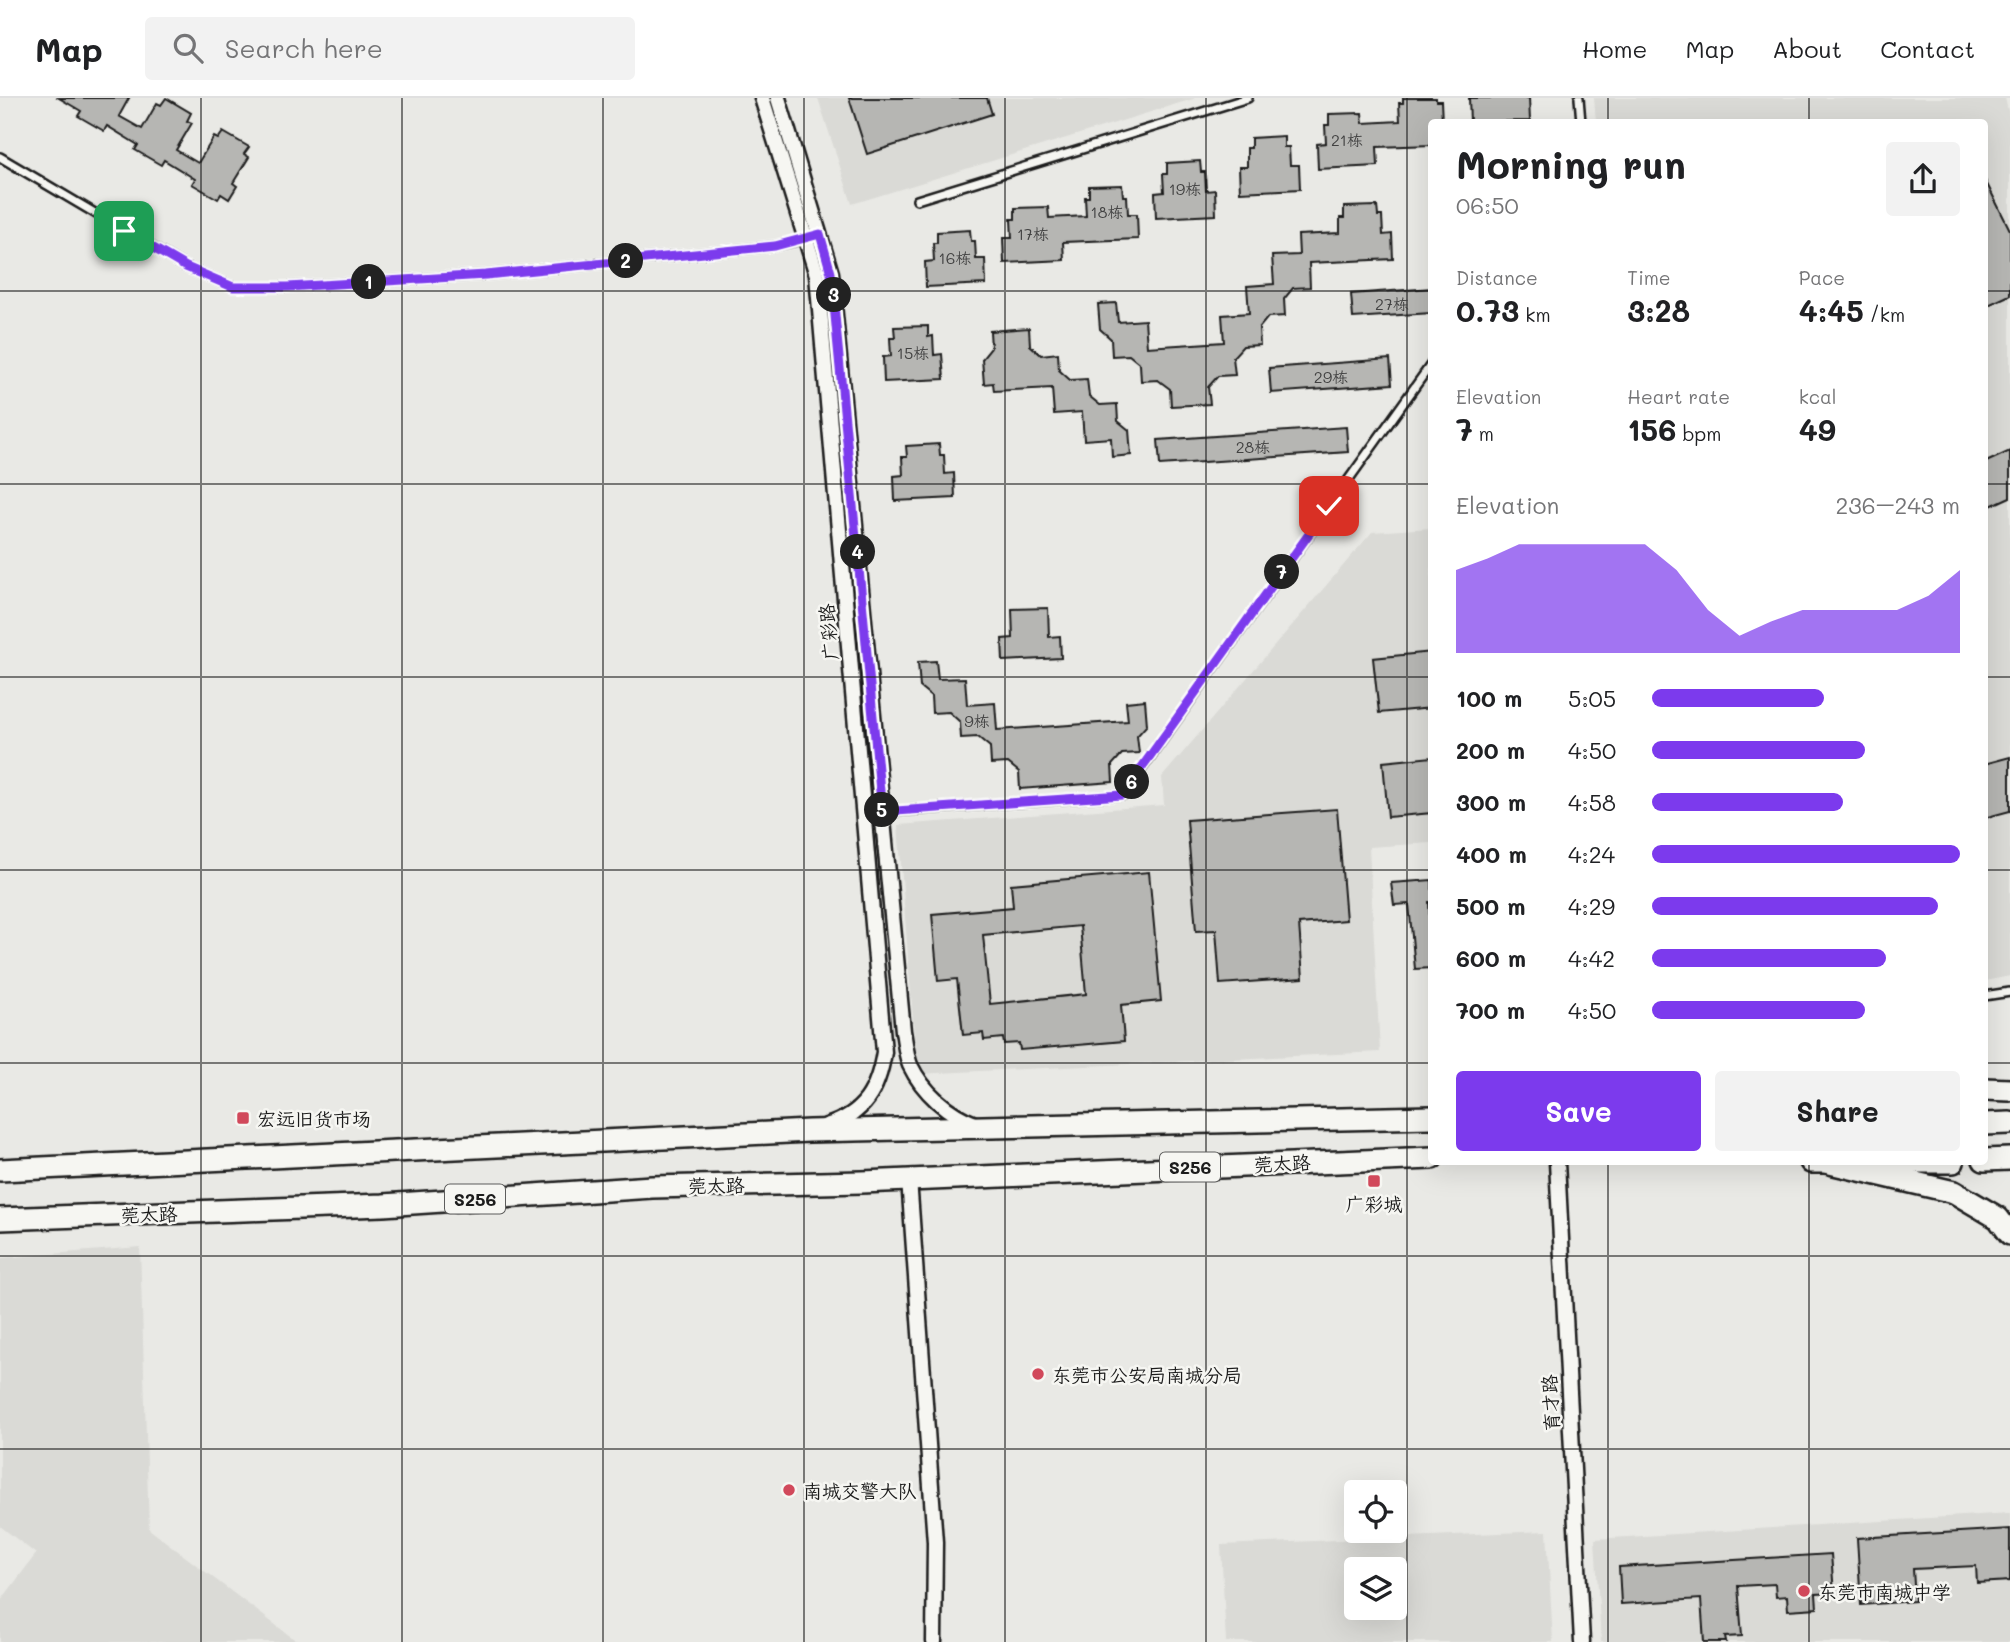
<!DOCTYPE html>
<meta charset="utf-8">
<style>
:root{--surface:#fff;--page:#f2f2f2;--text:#202124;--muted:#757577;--line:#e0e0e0;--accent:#7c3aed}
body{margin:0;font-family:Mali,"LXGW WenKai TC",sans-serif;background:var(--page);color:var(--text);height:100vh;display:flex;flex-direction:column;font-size:26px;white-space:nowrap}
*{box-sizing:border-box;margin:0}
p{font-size:23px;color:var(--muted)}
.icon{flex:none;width:38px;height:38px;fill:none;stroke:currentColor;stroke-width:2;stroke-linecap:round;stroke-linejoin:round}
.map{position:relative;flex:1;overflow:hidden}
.sheet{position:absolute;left:1428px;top:21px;width:560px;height:1046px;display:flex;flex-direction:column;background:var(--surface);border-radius:7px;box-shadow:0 7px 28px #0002}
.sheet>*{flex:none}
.buttons{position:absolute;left:1344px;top:1382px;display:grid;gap:14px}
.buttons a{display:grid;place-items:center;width:63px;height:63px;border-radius:7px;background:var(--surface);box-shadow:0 7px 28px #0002;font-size:35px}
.pin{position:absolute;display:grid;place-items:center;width:60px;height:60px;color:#fff;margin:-30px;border-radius:14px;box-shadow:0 4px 10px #0006}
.km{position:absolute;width:35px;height:35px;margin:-18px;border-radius:50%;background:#222;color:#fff;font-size:19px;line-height:35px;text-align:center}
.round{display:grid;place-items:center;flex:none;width:74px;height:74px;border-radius:7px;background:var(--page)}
.headline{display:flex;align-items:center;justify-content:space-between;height:119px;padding:0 28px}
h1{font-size:38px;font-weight:800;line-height:52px}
.figures{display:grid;grid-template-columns:repeat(3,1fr);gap:10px;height:119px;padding:7px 28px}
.figures div{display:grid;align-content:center}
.figures b{font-size:30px;font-weight:800}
.figures small{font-size:19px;font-weight:400}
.figures p{font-size:19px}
.chart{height:196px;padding:14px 28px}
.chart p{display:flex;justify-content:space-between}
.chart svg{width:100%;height:126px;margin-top:7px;fill:var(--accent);opacity:.7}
.button{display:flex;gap:14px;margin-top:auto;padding:14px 28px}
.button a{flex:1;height:80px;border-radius:7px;background:var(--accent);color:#fff;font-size:28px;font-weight:800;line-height:80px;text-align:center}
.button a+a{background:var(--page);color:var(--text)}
ul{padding:0 28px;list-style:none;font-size:23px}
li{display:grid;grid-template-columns:112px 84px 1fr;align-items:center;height:52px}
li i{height:18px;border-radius:9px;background:var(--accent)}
header{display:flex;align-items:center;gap:42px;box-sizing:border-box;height:98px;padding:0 35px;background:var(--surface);border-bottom:2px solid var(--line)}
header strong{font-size:33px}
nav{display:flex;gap:38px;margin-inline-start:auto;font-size:24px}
.search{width:490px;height:63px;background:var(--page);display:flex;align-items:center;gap:18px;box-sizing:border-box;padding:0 24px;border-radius:7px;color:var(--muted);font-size:26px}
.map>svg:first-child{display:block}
.built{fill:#dadad6;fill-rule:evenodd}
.building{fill:#b6b6b3;stroke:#1c1c1c;stroke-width:2;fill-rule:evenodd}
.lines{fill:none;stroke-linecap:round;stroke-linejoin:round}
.service-casing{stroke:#1c1c1c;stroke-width:12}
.minor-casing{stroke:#1c1c1c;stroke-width:19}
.primary-casing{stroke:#1c1c1c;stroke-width:26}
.service{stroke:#f6f6f2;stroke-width:7}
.minor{stroke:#f6f6f2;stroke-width:14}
.primary{stroke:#f6f6f2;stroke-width:21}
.route-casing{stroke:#fff;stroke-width:14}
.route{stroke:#7c3aed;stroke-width:9}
.grid{fill:none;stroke:#1c1c1c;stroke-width:2;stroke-opacity:0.55}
.poi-dot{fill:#d1495b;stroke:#f6f6f2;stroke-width:2.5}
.labels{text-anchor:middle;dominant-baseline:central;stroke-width:5;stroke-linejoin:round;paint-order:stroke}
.number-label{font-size:16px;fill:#424242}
.shield{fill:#f6f6f2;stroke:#5d5d5c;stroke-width:2}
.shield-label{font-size:18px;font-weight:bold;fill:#1c1c1c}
.street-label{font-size:19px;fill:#1c1c1c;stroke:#f6f6f2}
.poi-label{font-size:19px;fill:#1c1c1c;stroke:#f6f6f2;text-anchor:start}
</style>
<header>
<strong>Map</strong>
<div class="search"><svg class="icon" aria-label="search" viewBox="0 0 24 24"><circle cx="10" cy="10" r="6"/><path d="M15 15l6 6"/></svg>Search here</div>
<nav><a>Home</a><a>Map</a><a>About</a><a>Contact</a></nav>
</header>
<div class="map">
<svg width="2010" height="1544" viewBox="0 0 2010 1544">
<rect width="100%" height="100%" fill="#e9e9e5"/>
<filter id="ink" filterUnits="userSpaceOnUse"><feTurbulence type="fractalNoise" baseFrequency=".0143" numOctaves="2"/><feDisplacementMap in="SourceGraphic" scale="14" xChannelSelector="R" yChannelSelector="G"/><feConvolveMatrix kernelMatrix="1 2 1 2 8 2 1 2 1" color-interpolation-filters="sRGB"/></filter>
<g filter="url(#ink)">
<g class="built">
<polygon points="818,0 1196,0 852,106"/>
<polygon points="1594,0 2005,0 2010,21 2010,878 1985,883 1984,24 1596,24"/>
<polygon points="1431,430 1431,745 1369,749 1380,954 917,976 898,727 1164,707 1162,679 1372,434"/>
<polygon points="140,1149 149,1431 298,1544 0,1544 0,1504 36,1456 0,1428 0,1160"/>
<polygon points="2010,1415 2010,1544 1601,1544 1595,1441"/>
<path d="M1547 1433 1553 1544H1226L1221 1447ZM1356 1472H1395V1510H1356Z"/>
</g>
<g class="building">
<polygon points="59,0 129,0 119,18 142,31 157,5 161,7 166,0 191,15 187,23 192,25 176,52 198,65 214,39 218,41 223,34 249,49 244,56 249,59 233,85 237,88 229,101 221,96 218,101 192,86 195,81 164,62 161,67 135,52 138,47 107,28 104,33 78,18 81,13"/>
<polygon points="849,0 987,0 992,16 867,56"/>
<polygon points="1403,0 1436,0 1436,3 1441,3 1442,24 1432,24 1432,47 1377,49 1378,68 1318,71 1317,46 1326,45 1325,27 1329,27 1329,16 1362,15 1363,25 1400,23 1399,5 1403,5"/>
<polygon points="1469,0 1529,0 1530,23 1470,24"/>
<polygon points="1284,38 1284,49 1289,49 1290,67 1299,67 1300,91 1240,94 1239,69 1247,69 1247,50 1251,50 1251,40"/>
<polygon points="1200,63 1201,74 1205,74 1206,93 1215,92 1216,117 1156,120 1155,95 1164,94 1163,76 1167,76 1167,65"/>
<polygon points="1984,80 2010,132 2010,197 1984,209"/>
<polygon points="1122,87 1123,98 1127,98 1128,116 1137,116 1138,141 1063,144 1064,162 1004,165 1003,140 1012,140 1011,121 1015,121 1015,110 1048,109 1049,120 1086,118 1085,99 1089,99 1089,88"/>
<polygon points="1377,108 1378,118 1382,118 1383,137 1392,136 1393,161 1309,165 1310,189 1293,190 1284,201 1285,218 1268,219 1259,230 1260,247 1243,248 1233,259 1235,277 1218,278 1208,289 1210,306 1171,308 1170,291 1158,282 1141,283 1140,266 1129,257 1112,258 1111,241 1100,231 1098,206 1116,205 1118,224 1145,222 1147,249 1224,244 1222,217 1249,215 1247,188 1274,186 1272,158 1299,157 1298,137 1340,135 1340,120 1344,120 1344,109"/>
<polygon points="970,132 971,143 975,143 976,161 985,161 986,186 926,189 925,164 934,163 933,145 937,145 937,134"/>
<polygon points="1432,190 1432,215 1353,220 1351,196"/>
<polygon points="928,228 928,239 933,238 934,257 942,256 944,281 884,284 883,259 891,258 890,240 895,240 894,229"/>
<polygon points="1029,230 1030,247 1041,257 1058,255 1059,272 1070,282 1087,281 1089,298 1100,307 1117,306 1118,323 1129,332 1131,357 1112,359 1111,340 1084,342 1082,314 1054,316 1052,290 994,293 993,285 984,286 982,261 991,250 990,233"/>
<polygon points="1390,261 1392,286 1271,295 1269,270"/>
<polygon points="1346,329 1348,354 1160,367 1158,342"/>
<polygon points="939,346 940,357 944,357 945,376 954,375 955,400 895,403 894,378 903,377 902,359 907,359 906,348"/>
<polygon points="2010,353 2010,399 1984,411 1984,365"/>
<polygon points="1048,510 1049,539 1060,538 1061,560 1003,563 1002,541 1013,540 1012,511"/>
<polygon points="1432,554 1432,610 1379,615 1373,560"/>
<polygon points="936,563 938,581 965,580 967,607 995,605 997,632 1128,623 1126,604 1145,602 1147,627 1137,638 1139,655 1122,656 1112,667 1113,684 1020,691 1019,674 1008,665 991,666 990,649 978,639 961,640 960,624 949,614 932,615 931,598 920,589 918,564"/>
<polygon points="1432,659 1432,715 1388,719 1383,664"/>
<polygon points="2010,659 2010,713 1984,720 1984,666"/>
<polygon points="1337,711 1346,822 1299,826 1303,880 1220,886 1216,832 1196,833 1187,722"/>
<path d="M1149 774 1161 903 1121 907 1124 943 1020 952 1019 945 1004 946 1003 940 984 942 983 935 963 937 957 881 938 883 932 816 1013 809 1011 786ZM1080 828 1086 896 990 906 983 837Z"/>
<polygon points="1432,782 1432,804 1429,804 1432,870 1415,871 1409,806 1394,807 1391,785"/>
<polygon points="2010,1431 2010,1483 1977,1485 1976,1468 1913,1471 1915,1503 1861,1507 1857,1440"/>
<polygon points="1831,1456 1834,1495 1816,1496 1817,1510 1788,1512 1787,1498 1776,1499 1775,1486 1738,1488 1742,1538 1725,1539 1726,1544 1704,1544 1701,1501 1621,1506 1619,1469"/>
</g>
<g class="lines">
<defs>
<g id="service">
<polyline points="1579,0 1581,24"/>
<polyline points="0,59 186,169 233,189 288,189 486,177 775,148 806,141"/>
<polyline points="917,102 1248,0"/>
<polyline points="863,716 1123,697 1432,265"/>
<polyline points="1984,898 2010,894"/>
</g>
<g id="minor">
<path d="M762 0 817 177 884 954C878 992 865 1016 826 1028"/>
<path d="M778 0 831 175 903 933C905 944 906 957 910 967 923 994 948 1016 975 1026"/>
<polyline points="1557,1064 1582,1544"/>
<polyline points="909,1081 935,1444 934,1544"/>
</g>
<g id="primary">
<polyline points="1984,991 2010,992"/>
<polyline points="1984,1026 2010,1025"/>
<polyline points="1984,1062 2010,1061"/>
<polyline points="1811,1064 1953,1064"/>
<polyline points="1830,1065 1954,1094 1998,1120 2010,1136"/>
<polyline points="0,1072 809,1033 1432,1019"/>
<polyline points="0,1121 383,1107 652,1089 862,1084 1432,1060"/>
</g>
</defs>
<use href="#service" class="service-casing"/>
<use href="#minor" class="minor-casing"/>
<use href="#primary" class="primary-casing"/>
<use href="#service" class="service"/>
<use href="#minor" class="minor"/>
<use href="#primary" class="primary"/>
</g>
</g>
<g class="lines" filter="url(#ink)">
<defs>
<polyline id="route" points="124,133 186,169 233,189 288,189 486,177 775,148 820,136 831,175 882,714 1122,697 1329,408"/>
</defs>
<use href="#route" class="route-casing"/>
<use href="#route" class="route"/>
</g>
<path class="grid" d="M201 0V1544M402 0V1544M603 0V1544M804 0V1544M1005 0V1544M1206 0V1544M1407 0V1544M1608 0V24M1809 0V24M0 193H1432M1984 193H2010M0 386H1432M1984 386H2010M0 579H1432M1984 579H2010M0 772H1432M1984 772H2010M0 965H1432M1984 965H2010M1608 1064V1544M1809 1064V1544M0 1158H2010M0 1351H2010"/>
<g class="poi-dot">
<rect x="236" y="1013" width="14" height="14" rx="3.5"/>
<rect x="1367" y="1076" width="14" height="14" rx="3.5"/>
<circle cx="1038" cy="1276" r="7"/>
<circle cx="789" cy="1392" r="7"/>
<circle cx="1804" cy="1493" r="7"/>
</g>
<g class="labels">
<g class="number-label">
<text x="1347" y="41">21栋</text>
<text x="1185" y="90">19栋</text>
<text x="1107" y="113">18栋</text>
<text x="1033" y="135">17栋</text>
<text x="955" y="159">16栋</text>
<text x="1392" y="205">27栋</text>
<text x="913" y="254">15栋</text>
<text x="1331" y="278">29栋</text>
<text x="1253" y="348">28栋</text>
<text x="977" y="622">9栋</text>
</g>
<g class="shield">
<rect x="1160" y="1054.5" width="60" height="29" rx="5"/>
<rect x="445" y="1086.5" width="60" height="29" rx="5"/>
</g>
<g class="shield-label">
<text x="1190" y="1069">S256</text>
<text x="475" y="1101">S256</text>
</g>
<g class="street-label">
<text transform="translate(828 534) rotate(-95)">广彩路</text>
<text transform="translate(1282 1065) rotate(-3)">莞太路</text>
<text transform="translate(716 1087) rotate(-1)">莞太路</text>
<text transform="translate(149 1116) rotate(-2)">莞太路</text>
<text transform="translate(1550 1305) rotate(-93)">育才路</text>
</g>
<g class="poi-label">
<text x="257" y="1020">宏远旧货市场</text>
<text x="1374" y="1105" text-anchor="middle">广彩城</text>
<text x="1052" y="1276">东莞市公安局南城分局</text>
<text x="803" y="1392">南城交警大队</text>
<text x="1818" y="1493">东莞市南城中学</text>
</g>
</g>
</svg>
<div class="buttons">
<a><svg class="icon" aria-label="locate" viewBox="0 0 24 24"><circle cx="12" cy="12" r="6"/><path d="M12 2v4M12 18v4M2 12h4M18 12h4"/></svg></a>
<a><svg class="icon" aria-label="layers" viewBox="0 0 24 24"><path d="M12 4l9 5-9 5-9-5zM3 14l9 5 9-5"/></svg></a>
</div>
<div class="pin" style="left:124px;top:133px;background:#1e9e55"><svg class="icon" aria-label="arrive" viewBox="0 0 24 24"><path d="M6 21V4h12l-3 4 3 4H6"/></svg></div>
<div class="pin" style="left:1329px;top:408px;background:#d93025"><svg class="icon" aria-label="check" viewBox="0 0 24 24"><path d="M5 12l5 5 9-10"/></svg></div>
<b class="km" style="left:369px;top:184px">1</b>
<b class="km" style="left:626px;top:163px">2</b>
<b class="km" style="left:834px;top:197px">3</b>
<b class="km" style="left:858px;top:454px">4</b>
<b class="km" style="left:882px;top:712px">5</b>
<b class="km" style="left:1132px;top:684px">6</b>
<b class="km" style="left:1282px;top:474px">7</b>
<section class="sheet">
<div class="headline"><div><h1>Morning run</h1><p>06:50</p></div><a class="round"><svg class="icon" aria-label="share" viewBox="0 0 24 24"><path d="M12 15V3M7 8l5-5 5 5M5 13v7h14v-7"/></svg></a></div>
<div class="figures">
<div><p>Distance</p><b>0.73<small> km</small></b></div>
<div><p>Time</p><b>3:28</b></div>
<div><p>Pace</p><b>4:45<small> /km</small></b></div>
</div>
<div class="figures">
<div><p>Elevation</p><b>7<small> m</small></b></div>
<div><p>Heart rate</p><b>156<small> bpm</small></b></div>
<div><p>kcal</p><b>49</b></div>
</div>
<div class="chart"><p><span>Elevation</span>236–243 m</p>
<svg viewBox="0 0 160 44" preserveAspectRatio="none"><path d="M0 44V15L10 11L20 6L30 6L40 6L50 6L60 6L70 15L80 29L90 38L100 33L110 29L120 29L130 29L140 29L150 24L160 15V44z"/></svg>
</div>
<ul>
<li><b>100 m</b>5:05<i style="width:56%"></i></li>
<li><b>200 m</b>4:50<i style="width:69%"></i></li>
<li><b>300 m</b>4:58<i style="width:62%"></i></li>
<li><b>400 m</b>4:24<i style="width:100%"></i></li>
<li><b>500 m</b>4:29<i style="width:93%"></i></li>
<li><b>600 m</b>4:42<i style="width:76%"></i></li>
<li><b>700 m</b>4:50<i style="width:69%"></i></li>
</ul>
<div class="button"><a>Save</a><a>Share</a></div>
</section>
</div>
